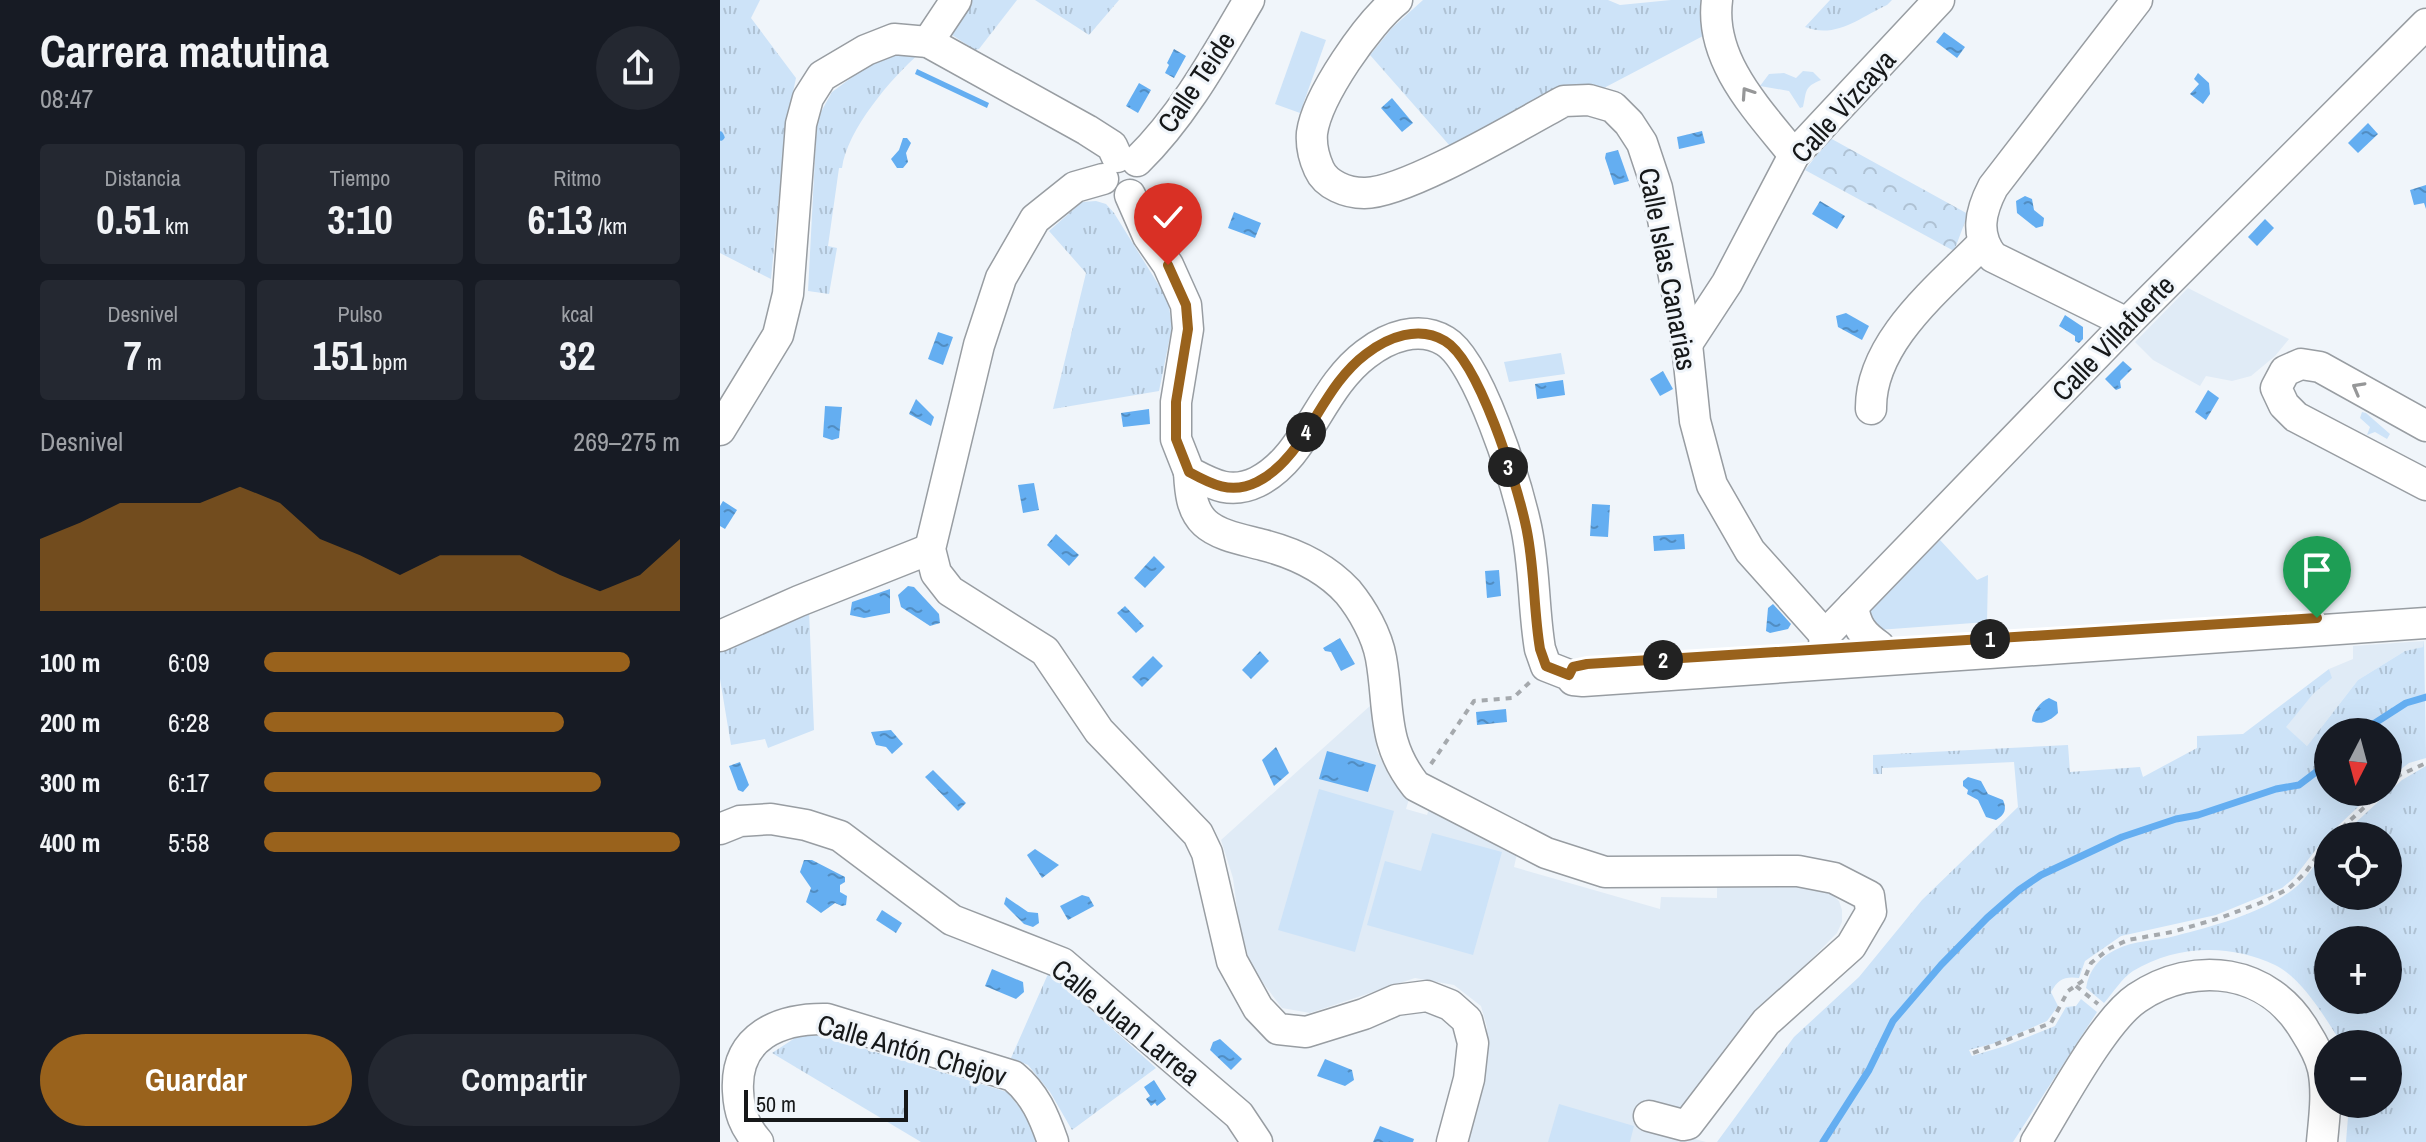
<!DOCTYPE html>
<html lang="es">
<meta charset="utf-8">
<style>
:root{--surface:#171b24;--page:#242831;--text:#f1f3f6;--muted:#9ea1a6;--accent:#99621c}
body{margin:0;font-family:"Archivo Narrow",sans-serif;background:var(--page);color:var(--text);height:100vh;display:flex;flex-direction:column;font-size:30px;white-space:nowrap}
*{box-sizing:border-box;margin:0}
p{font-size:26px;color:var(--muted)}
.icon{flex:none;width:44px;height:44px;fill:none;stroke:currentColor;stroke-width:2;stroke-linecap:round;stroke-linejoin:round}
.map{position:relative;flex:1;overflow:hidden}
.sheet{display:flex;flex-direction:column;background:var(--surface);width:720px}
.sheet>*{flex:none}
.needle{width:52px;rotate:186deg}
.buttons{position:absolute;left:1594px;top:718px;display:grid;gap:16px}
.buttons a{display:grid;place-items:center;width:88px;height:88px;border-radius:50%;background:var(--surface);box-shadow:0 8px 32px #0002;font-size:40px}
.scale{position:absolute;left:24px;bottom:20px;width:164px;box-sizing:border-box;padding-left:8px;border:4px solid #161819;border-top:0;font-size:22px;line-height:28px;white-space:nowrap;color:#161819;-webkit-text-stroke:6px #f0f5fa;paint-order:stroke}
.pin{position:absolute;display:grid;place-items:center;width:68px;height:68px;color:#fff;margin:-82px -34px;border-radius:50% 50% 50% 0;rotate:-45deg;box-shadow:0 0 8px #0007}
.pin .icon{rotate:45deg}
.km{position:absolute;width:40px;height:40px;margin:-20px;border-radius:50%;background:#222;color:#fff;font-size:22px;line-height:40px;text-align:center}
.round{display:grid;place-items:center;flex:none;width:84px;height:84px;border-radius:42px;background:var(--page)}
.summary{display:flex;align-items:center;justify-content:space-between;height:136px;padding:0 40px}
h1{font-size:44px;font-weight:700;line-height:60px}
.stats{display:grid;grid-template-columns:repeat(3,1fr);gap:12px;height:136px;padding:8px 40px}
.stats div{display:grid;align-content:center;border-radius:8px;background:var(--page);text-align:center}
.stats b{font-size:40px;font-weight:700}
.stats small{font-size:22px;font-weight:400}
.stats p{font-size:22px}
.chart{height:224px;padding:16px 40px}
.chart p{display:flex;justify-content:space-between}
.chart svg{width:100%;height:144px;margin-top:8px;fill:var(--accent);opacity:.7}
.action{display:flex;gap:16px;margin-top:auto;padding:16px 40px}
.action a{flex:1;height:92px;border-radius:48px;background:var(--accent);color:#fff;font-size:32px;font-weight:700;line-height:92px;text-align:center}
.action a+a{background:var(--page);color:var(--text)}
ul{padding:0 40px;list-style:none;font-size:26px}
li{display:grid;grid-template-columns:128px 96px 1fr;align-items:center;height:60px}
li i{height:20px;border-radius:10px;background:var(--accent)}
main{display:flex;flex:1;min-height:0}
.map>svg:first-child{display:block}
.built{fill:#e0ebf6}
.grass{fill:url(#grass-tufts);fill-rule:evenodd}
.forest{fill:url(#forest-crowns)}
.garden{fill:#cde3f8}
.water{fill:url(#water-ripples)}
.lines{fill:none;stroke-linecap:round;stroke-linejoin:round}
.stream{stroke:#64aef1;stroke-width:7}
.minor-casing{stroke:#989da2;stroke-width:33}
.path{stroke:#a5a9ad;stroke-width:4;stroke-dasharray:6 6;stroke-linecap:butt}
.minor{stroke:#fff;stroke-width:30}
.oneway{stroke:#969798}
.route-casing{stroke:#fff;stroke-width:16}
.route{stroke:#99621c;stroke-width:10}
.labels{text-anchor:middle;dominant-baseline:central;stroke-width:6;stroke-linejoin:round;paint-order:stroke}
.street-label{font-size:28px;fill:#161819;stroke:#f0f5fa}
</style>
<main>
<section class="sheet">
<div class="summary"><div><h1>Carrera matutina</h1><p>08:47</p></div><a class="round"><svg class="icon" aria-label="share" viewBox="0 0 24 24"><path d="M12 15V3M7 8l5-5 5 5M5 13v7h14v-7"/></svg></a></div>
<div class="stats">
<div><p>Distancia</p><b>0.51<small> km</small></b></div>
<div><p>Tiempo</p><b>3:10</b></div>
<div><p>Ritmo</p><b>6:13<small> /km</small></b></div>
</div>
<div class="stats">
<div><p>Desnivel</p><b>7<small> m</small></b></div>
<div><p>Pulso</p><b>151<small> bpm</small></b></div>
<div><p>kcal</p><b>32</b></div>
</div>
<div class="chart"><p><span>Desnivel</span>269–275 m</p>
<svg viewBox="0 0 160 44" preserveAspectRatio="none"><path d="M0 44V22L10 17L20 11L30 11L40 11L50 6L60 11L70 22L80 27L90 33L100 27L110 27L120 27L130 33L140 38L150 33L160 22V44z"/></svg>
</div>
<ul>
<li><b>100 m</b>6:09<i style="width:88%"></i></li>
<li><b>200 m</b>6:28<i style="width:72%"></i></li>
<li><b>300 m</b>6:17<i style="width:81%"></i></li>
<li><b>400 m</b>5:58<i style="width:100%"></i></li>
</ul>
<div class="action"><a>Guardar</a><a>Compartir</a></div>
</section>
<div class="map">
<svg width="1706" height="1142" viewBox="0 0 1706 1142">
<defs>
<pattern id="grass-tufts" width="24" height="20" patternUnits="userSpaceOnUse" patternTransform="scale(2)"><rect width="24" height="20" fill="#cde3f8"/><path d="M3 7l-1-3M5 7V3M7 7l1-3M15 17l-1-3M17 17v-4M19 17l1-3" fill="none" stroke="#afc2d4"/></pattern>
<pattern id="forest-crowns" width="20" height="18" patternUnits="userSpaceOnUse" patternTransform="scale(2)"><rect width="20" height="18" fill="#cde3f8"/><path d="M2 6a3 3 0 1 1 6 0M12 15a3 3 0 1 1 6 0" fill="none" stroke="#afc2d4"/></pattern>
<pattern id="water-ripples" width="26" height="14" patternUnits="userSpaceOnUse" patternTransform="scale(2)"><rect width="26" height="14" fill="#64aef1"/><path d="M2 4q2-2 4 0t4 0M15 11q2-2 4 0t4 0" fill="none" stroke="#518dc2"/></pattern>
</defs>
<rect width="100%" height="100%" fill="#f0f5fa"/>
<g class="built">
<polygon points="1468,288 1523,316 1569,339 1555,356 1531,376 1512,381 1486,376 1480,386 1433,360 1415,342"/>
<polygon points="1704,641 1704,647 1685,651 1638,680 1587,746 1565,727 1594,693 1611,678 1609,669 1633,659 1633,646"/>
<polygon points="651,705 657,751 671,779 690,796 686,809 707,815 709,809 797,854 794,867 940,909 941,897 997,898 997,885 1078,882 1111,894 1119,901 1122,910 1122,922 1117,933 1051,1000 959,1113 924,1125 986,1142 746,1142 764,1065 767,1027 761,1006 734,985 695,978 590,1013 562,1008 531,967 519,924 513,878 501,840"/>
</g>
<g class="grass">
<polygon points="0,0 40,0 31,18 76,78 66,125 51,279 0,253"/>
<polygon points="251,0 297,0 259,49 255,50 232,35 230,30"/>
<polygon points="315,0 399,0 369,35"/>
<polygon points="703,0 888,0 900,5 951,0 983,0 983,36 882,89 730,146 650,55 672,28"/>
<path d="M1110 0H1172L1167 5C1139 18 1116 39 1085 27Z"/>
<path d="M181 53H200C171 78 127 130 122 168H119L108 246 117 248 109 294 88 291 97 119 112 92 154 61Z"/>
<polygon points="376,201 386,204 394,213 448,300 452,327 439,391 333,409 366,273 329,231 362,202"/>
<polygon points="89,610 94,730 48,748 45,739 11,745 0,679 0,650"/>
<path d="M1704 641 1706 758 1689 763 1668 779V732H1608V792H1654L1604 839 1574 878 1562 888 1496 915 1401 936 1365 961 1359 978C1345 976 1338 979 1331 992L1338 1006 1327 1021 1279 1042 1249 1050 1252 1056 1285 1046 1335 1026 1346 1007 1356 1006 1361 999 1377 1012 1293 1142H997L1074 1037 1139 977 1202 900 1298 807 1294 762 1162 768V774H1153V755L1348 745 1350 772 1420 767 1423 777 1477 748V736L1523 734 1609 669 1612 678 1594 693 1566 727 1587 746 1638 680 1685 651 1703 647Z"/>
<path d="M1706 766V1142H1626L1629 1104H1668V1044H1622C1606 1019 1582 978 1555 965 1510 943 1455 945 1413 971 1402 978 1393 993 1384 1003L1366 988C1369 970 1379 958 1395 950 1414 940 1436 941 1455 936 1494 926 1539 914 1571 891 1587 880 1595 862 1608 849V896H1668V836H1621L1682 780ZM1608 940H1668V1000H1608Z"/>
<polygon points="328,974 338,980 436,1068 352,1130 330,1092 308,1065 291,1058"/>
<polygon points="90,1035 103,1036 287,1092 305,1114 317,1142 201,1142 52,1053 75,1038"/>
</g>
<polygon class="forest" points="1110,138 1248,214 1234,251 1085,170"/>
<g class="garden">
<polygon points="581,31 606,40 580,113 555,104"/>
<path d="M1083 71 1093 72 1101 80C1084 87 1087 90 1083 107L1080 108 1069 91 1040 86 1049 74 1064 73 1076 78Z"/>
<polygon points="841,353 845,374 789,382 784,362"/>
<polygon points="1642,412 1646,413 1670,434 1667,439 1655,432 1647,435 1650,427 1640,418"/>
<polygon points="1220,540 1257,580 1268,575 1267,622 1158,630 1151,627 1149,612"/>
<polygon points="599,789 674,811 635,952 558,930"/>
<polygon points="712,833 782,852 753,955 647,925 665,861 701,871"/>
<polygon points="839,1104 914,1126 910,1142 828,1142"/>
</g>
<g class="water">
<polygon points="1224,32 1245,47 1237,58 1216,42"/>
<polygon points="454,49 466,56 454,78 445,73 449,65 447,63"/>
<polygon points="197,69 269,103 267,108 195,74"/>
<polygon points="1478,73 1489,83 1490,94 1483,104 1470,94 1479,84 1474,79"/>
<polygon points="419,83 431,90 418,113 406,106"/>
<polygon points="672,98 693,123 682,132 661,108"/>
<polygon points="1648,123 1658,134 1638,153 1628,143"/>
<polygon points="982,131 985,143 959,149 957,137"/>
<polygon points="183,138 187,138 191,143 186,153 188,162 183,168 177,168 171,159 179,150"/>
<polygon points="898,150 909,181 894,185 885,158 886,153"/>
<polygon points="1706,185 1706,209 1704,203 1694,205 1690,190"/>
<polygon points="1305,196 1312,199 1314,210 1324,218 1323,226 1316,228 1297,213 1296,201"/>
<polygon points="1100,201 1125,216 1117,229 1092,214"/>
<polygon points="514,212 541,223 535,238 508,228"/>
<polygon points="1545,219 1554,228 1537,246 1528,237"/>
<polygon points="1126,313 1149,326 1142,340 1118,327 1116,316"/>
<polygon points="1345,315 1363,327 1363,339 1359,343 1355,341 1355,336 1339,326"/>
<polygon points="218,332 233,337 223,365 208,359"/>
<polygon points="1403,361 1412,369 1400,381 1401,388 1396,390 1385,379"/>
<polygon points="943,371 953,389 940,396 930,379"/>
<polygon points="843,380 845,395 817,399 815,384"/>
<polygon points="1488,390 1499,398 1486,420 1475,412"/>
<polygon points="196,399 214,417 211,426 189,414"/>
<polygon points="105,406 122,407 119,438 112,440 103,437"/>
<polygon points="429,409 430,424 403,427 401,413"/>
<polygon points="314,483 319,510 303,513 298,485"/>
<polygon points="3,501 17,510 5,529 0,526 0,506"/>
<polygon points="872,504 890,505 888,537 870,536"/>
<polygon points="336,534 359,555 349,566 327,545"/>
<polygon points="964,534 965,549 934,551 933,536"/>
<polygon points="434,556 445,567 425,588 414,578"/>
<polygon points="779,570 781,596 767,598 765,571"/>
<polygon points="188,586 194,587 219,614 220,623 210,626 181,607 178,595"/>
<polygon points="170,589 170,613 144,618 130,615 132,602"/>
<polygon points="1053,604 1071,624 1068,629 1050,633 1046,631 1048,608"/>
<polygon points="405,606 424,626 416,633 397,613"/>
<polygon points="620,638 635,664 621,671 611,652 605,651 603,648"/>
<polygon points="540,651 549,661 531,679 522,670"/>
<polygon points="433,656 443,666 422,687 412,677"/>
<path d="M1329 698 1337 702 1338 713C1331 720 1321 726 1312 721 1312 712 1321 701 1329 698Z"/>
<polygon points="786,709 787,722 757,725 756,712"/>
<polygon points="171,730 183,744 172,754 166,747 156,745 151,732"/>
<polygon points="556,747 569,773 554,786 542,760"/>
<polygon points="607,751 656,765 648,792 599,779"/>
<polygon points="20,762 29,785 23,792 18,790 9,766"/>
<polygon points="213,770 246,803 238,811 205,777"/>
<path d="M1248 777 1261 781 1268 794 1283 800C1287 809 1285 815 1276 820L1266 817 1258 800 1247 794 1248 790 1243 786V781Z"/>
<polygon points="315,849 339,865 322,878 307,855"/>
<polygon points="84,860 92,860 125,877 125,882 120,885 120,892 127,896 126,905 122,906 115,903 101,913 86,902 91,888 80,872"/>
<polygon points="362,895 369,897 374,906 348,920 340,906"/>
<polygon points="286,897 308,912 318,913 319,923 313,927 304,924 284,904"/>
<polygon points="162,910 182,923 176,933 156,920"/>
<polygon points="272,969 303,982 304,992 296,999 265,986"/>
<polygon points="500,1039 522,1059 511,1070 490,1050 493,1042"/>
<polygon points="605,1059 632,1070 634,1080 625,1086 597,1076"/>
<polygon points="434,1080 446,1099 437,1106 435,1103 431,1106 426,1099 430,1096 424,1087"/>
<polygon points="660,1126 694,1139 693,1142 653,1142"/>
</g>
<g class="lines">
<g class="stream">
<polyline points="0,135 1,137"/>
<polyline points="1641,732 1686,703 1706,697"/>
<polyline points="1103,1142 1149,1070 1173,1021 1221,965 1267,918 1299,890 1321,875 1402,837 1456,819 1478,815 1556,789 1579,785 1608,763"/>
</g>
<defs>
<g id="minor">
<path d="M677 0C648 23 597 96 592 133 591 145 594 158 599 169 606 185 627 193 644 193 685 194 803 123 844 101L869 100 893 107 909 123 922 143 937 188 967 344 975 421 992 485 1030 551 1105 635"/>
<path d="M997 0C989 61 1039 111 1074 155"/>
<polyline points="208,42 236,0"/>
<path d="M417 161C464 115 496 56 529 0"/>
<polyline points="383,179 355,187 315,219 281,278 259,345 210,549 216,573 230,591 325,651 379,731 478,834 487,853 512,961 538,1008 558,1029 586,1032 644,1014 676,1000 707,996 730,1005 747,1020 753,1043 749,1079 732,1142"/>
<path d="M410 195 428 236 448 265 466 305 468 329 456 402V439L469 472C492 484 510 495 537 482 587 457 599 389 646 354 668 337 699 325 725 341 759 361 796 483 805 522 815 563 813 608 820 649L826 666 849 675 853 680 863 681 1706 623"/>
<path d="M1407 323 1273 257C1255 235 1260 212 1273 187L1417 0"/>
<polyline points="967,344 1007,283 1074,155 1219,0"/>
<path d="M1151 409C1150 342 1219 288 1262 244"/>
<polyline points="1706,426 1600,367 1581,364 1565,371 1556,388 1564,405 1576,417 1706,485"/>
<polyline points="0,430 58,335 68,294 81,124 88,98 102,76 146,50 174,39 208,42 367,130 392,146 397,157"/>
<path d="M469 472C470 490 471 510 485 523 499 536 525 540 543 545 574 553 606 568 628 592 642 609 657 635 661 658 670 708 661 742 696 786L826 853 885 872 1078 871 1114 878 1149 896 1151 912 1131 946 1046 1022 968 1124 963 1125 929 1116"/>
<path d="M1133 606C1136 626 1142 634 1159 646"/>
<polyline points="0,636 79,601 210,549"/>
<polyline points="1103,655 1105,635 1407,323 1706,24"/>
<polyline points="0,829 20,821 51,819 86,825 120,836 232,920 342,963 519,1115 537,1142"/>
<path d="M38 1142C24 1126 19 1112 18 1091 15 1036 60 1018 107 1019L293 1076C315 1094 324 1116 333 1142"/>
<path d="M1316 1142C1339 1105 1383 1021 1417 998 1475 959 1549 969 1585 1031 1592 1042 1600 1056 1603 1069 1608 1093 1604 1119 1602 1142"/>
</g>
</defs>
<use href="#minor" class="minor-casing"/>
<g class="path">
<polyline points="711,764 754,701 793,698 810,682"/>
<polyline points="1668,786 1680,775 1706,763"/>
<polyline points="1613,836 1661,792"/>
<polyline points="1356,986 1378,1004"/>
<polyline points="1253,1053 1331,1023 1348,991 1364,980 1371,963 1390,948 1408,940 1452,932 1500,918 1540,903 1568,889 1585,873 1608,841"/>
</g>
<use href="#minor" class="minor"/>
</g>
<defs><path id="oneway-chevron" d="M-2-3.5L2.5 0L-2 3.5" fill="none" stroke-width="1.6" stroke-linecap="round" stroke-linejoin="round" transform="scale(2)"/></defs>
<g class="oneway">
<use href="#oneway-chevron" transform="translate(1027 93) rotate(-124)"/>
<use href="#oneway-chevron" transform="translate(1638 388) rotate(-151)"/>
</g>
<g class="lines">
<defs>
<path id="route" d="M448 265 466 305 468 329 456 402V439L469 472C491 484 511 495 537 482 587 457 599 389 646 354 668 337 699 325 725 341 759 361 796 482 805 522 815 563 813 608 820 649L826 666 849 675 853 667 867 664 1597 618"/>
</defs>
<use href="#route" class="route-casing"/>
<use href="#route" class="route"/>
</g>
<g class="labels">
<g class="street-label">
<text transform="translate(476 82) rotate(-56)">Calle Teide</text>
<text transform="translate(1123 106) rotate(-48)">Calle Vizcaya</text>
<text transform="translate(948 269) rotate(79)">Calle Islas Canarias</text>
<text transform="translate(1393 338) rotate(-46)">Calle Villafuerte</text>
<text transform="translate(406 1022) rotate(39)">Calle Juan Larrea</text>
<text transform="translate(192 1050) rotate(16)">Calle Antón Chejov</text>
</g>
</g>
</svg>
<div class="buttons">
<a><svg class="needle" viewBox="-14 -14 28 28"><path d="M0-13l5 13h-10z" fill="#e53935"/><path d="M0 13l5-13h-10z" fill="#9ea1a6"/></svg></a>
<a><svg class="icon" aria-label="locate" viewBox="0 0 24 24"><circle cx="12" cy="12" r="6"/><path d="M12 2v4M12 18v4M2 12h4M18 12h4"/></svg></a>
<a>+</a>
<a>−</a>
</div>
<div class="scale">50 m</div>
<div class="pin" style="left:1597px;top:618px;background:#1e9e55"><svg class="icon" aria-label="arrive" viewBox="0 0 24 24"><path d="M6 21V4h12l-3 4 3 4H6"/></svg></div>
<div class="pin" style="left:448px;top:265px;background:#d93025"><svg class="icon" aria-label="check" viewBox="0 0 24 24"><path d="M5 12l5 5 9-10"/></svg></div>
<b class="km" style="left:1270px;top:639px">1</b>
<b class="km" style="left:943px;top:660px">2</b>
<b class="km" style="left:788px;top:467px">3</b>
<b class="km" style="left:586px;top:432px">4</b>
</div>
</main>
